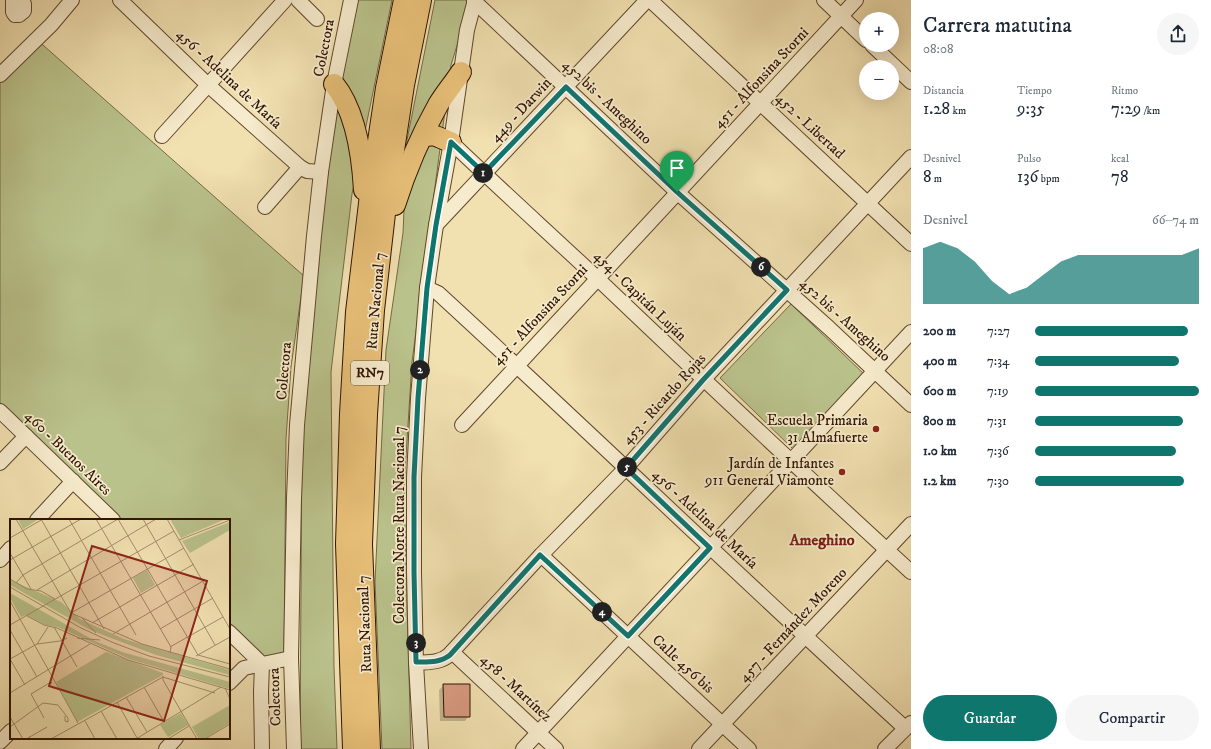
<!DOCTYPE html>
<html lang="es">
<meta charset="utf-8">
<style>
:root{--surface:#fff;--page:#f6f6f7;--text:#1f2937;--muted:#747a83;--accent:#0f766e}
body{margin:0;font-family:"IM FELL DW Pica",serif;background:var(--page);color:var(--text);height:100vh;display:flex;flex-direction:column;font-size:15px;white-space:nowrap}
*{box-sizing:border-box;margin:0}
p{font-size:13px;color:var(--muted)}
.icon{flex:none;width:22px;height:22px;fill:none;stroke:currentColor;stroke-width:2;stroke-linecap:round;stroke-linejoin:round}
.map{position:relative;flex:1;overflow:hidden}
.panel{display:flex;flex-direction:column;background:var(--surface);width:300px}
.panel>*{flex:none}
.controls{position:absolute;left:859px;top:12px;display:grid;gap:8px}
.controls a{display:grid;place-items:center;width:40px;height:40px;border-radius:50%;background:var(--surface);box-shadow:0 4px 16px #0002;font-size:20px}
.pin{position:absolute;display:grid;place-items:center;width:34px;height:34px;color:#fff;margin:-41px -17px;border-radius:50% 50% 50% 0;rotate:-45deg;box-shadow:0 0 4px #0007}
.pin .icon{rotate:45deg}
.km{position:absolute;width:20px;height:20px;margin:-10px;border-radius:50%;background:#222;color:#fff;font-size:11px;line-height:20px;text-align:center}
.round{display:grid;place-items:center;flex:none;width:42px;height:42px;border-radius:21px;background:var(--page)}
.overview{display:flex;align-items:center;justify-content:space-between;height:68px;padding:0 12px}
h1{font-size:22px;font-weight:600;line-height:30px}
.figures{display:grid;grid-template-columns:repeat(3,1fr);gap:6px;height:68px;padding:4px 12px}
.figures div{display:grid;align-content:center}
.figures b{font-size:17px;font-weight:600}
.figures small{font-size:11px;font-weight:400}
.figures p{font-size:11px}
.chart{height:112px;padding:8px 12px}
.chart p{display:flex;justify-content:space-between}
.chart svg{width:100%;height:72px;margin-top:4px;fill:var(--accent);opacity:.7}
.action{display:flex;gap:8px;margin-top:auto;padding:8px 12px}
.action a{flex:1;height:46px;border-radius:24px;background:var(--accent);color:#fff;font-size:16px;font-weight:600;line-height:46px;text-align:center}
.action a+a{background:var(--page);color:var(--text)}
ul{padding:0 12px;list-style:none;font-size:13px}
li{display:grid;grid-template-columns:64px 48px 1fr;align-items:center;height:30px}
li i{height:10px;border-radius:5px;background:var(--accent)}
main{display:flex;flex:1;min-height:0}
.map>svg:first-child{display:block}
.green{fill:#bac28b;stroke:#756a46}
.shadow{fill:#0003}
.building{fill:#d6987f;stroke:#301300}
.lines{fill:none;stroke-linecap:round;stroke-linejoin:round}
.minor-casing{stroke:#60462c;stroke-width:16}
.highway-casing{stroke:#301300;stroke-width:22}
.minor{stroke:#f6ebcc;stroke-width:14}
.highway{stroke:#e8c078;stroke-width:20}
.route-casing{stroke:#fff;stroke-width:8}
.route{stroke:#0f766e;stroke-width:5}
.poi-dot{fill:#8f2418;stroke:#f6ebcc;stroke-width:1.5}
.labels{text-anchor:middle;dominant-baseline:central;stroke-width:3.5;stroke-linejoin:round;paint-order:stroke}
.shield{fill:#f6ebcc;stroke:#6b543d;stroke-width:1}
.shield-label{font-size:14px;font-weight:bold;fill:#301300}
.street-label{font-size:15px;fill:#301300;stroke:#f6ebcc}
.poi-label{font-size:15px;fill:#301300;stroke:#f6ebcc;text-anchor:end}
.neighbourhood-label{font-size:16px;font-weight:bold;fill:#7a1f14;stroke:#f6ebcc}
.inset-road{fill:none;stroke:#a48e6a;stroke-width:1}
.view{fill:#8f2418;fill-opacity:0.15;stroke:#8f2418;stroke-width:2}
.inset-edge{fill:none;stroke:#301300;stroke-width:2}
</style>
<main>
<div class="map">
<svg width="911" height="749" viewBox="0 0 911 749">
<rect width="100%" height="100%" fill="#f1e0b0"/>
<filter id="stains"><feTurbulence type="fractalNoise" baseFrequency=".005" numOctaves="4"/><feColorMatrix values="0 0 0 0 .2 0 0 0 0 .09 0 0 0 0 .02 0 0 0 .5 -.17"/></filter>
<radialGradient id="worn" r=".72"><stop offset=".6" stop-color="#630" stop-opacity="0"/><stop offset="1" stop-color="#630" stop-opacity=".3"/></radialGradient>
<g class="green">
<polygon points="356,0 392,0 352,194 331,372 334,667 337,749 300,749 302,428 329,150"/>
<polygon points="435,0 471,0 451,65 412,362 404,488 411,749 382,749 375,582 386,350 403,233 407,140"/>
<polygon points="35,38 304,276 291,367 286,439 284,656 269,661 229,622 229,520 122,520 0,403 0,73"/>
<polygon points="791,304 864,374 793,449 720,378"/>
</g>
<polygon class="shadow" points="444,685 469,716 465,721 440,721 439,690"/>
<polygon class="building" points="443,684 470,684 470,717 444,717"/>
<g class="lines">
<defs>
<g id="minor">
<polyline points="13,0 13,12 15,15 19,15 24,11 24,4 19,0"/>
<polyline points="120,0 208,85 300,167 307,171 321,172"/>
<polyline points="298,0 317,19"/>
<polyline points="650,0 911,244"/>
<polyline points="824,0 866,40"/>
<polyline points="474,1 677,192 829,328 911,405"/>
<polyline points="872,45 911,82"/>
<polyline points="0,75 51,25 72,0"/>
<polyline points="162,136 285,0"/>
<path d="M451 142C500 189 550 234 599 280 702 378 806 476 911 572"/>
<polyline points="265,207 300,167"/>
<polyline points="436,225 647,0"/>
<path d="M427 288 438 293C595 437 748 585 905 728"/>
<polyline points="0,411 113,520"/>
<polyline points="462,425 856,0"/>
<polyline points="0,463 26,436"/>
<polyline points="37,520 73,481"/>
<polyline points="541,555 749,749"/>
<polyline points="0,560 11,548"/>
<polyline points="229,632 262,664"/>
<polyline points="452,652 556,749"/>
<path d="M416 663C428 662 440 663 449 655L541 555 626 468 703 380 911 157"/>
<polyline points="229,683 244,668 291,658"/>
<polyline points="0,742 11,731"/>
<polyline points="166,749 176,738"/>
<polyline points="262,749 261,692 262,664"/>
<polyline points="294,749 291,658 294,498 297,425 314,236 321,172 334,84 351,0"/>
<polyline points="421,749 416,663 414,572 414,477 418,398 427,288 436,225 451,142 467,30 475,0"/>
<polyline points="523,749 911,332"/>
<polyline points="699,749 911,524"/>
<polyline points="885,749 911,723"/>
</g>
<g id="highway">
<path d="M334 84C356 111 362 156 364 190"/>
<path d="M422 137C438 133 437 138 451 142"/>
<path d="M395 205C406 170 420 137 438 105 445 93 454 83 461 72"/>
<polyline points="353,749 346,544 350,414 356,312 370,195 386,88 404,0"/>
<polyline points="370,749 362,544 367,414 374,310 387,196 404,85 421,0"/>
</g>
</defs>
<use href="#minor" class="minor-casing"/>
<use href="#highway" class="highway-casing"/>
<use href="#minor" class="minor"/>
<use href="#highway" class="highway"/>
</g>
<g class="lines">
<defs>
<path id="route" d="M566 87 677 192 787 290 703 380 626 468 710 548 628 636 540 555 450 655C440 663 428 662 416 662L414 572V477L418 398 427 288 436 225 451 142 484 173Z"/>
</defs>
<use href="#route" class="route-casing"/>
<use href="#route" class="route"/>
</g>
<g class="poi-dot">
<circle cx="876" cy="429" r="4"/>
<circle cx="842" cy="472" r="4"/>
</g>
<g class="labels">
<rect class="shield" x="351" y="361" width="38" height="24" rx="3"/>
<g class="shield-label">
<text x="370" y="373">RN7</text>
</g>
<g class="street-label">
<text transform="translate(324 48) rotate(-79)">Colectora</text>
<text transform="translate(761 78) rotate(-47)">451 - Alfonsina Storni</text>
<text transform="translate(229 79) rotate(43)">456 - Adelina de María</text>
<text transform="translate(607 102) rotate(43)">452 bis - Ameghino</text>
<text transform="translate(521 110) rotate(-47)">449 - Darwin</text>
<text transform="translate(810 126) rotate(43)">452 - Libertad</text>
<text transform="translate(640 296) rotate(44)">454 - Capitán Luján</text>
<text transform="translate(376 301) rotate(-85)">Ruta Nacional 7</text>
<text transform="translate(540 315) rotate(-47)">451 - Alfonsina Storni</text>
<text transform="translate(845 320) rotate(42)">452 bis - Ameghino</text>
<text transform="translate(284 371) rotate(-85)">Colectora</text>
<text transform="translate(664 399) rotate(-48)">453 - Ricardo Rojas</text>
<text transform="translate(68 453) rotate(44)">460 - Buenos Aires</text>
<text transform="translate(705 519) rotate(43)">456 - Adelina de María</text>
<text transform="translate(399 525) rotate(-90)">Colectora Norte Ruta Nacional 7</text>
<text transform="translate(365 624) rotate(-92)">Ruta Nacional 7</text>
<text transform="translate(793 625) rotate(-47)">457 - Fernández Moreno</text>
<text transform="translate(683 664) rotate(43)">Calle 456 bis</text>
<text transform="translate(516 688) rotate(43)">458 - Martínez</text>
<text transform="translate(275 697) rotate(-92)">Colectora</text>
</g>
<g class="poi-label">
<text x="868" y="420">Escuela Primaria<tspan x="868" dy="17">31 Almafuerte</tspan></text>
<text x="834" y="463">Jardín de Infantes<tspan x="834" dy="17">911 General Viamonte</tspan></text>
</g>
<g class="neighbourhood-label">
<text x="822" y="540">Ameghino</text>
</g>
</g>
<g transform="translate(10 519)">
<rect width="220" height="220" fill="#f1e0b0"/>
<path d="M8 0H29L13 10ZM160 0H216L171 19ZM220 3V11L180 34 172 22ZM137 51 145 66 131 74 123 59ZM0 61 51 83 70 100 114 120 220 151V156L146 136 80 111 0 66ZM0 74 85 122 112 133 220 163V170L119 140 48 108 35 106 16 96 11 98 0 79ZM96 133 153 154V156L67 203 46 163ZM220 186V204L194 220H189L182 208ZM171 194 178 206 158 218 150 206Z" fill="#bac28b"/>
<path class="inset-road" d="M6 0 61 94 132 125 220 150M31 0 94 110M59 0 126 116M86 0 161 128 160 134M133 0 205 126M157 0 220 110M0 19 33 0M169 21 220 1M0 34 21 70M0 41 71 0M0 60 17 70 31 72 45 80M6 64 13 56 108 0 188 136M0 68 71 109 104 124 139 137 220 158M27 71 146 0M0 82 68 204M61 94 174 29M17 97 34 106 47 109 118 141 220 171M72 99 86 114M82 104 184 45M0 106 164 12M44 108 67 148M150 110 203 79M0 111 27 158M103 115 193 62M67 119 90 121M27 125 38 108M160 128 213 98M188 136 220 145M186 137 220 118M0 140 27 125 50 122 57 119M0 140 15 166M153 157V161L187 220M153 158 205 174M134 168 154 203M215 169 220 180M0 174 80 125M116 178 137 213M107 183 127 219M91 192 107 220M0 198 13 220M34 199 21 175 41 163 42 164H39M75 202 85 220M0 208 33 184 48 186 58 199V203L55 202V197M21 217 18 219 37 208M41 220 153 158M126 220 211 168M158 220 179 207M195 220 220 205"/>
<path class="view" d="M82 27 197 62 154 202 39 167Z"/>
<rect width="220" height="220" class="inset-edge"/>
</g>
<rect width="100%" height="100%" filter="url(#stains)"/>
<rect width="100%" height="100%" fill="url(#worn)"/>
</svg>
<div class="controls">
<a>+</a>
<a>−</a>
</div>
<div class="pin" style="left:677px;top:192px;background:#1e9e55"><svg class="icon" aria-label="arrive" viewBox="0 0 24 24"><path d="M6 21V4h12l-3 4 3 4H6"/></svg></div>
<b class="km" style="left:483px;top:173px">1</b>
<b class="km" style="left:420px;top:370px">2</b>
<b class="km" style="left:416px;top:643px">3</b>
<b class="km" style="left:602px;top:612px">4</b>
<b class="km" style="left:627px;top:467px">5</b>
<b class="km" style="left:761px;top:267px">6</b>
</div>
<section class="panel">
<div class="overview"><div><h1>Carrera matutina</h1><p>08:08</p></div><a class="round"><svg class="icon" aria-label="share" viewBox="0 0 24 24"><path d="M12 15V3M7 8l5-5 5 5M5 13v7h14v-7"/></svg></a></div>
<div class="figures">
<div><p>Distancia</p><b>1.28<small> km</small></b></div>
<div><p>Tiempo</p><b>9:35</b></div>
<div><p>Ritmo</p><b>7:29<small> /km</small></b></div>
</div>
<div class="figures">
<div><p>Desnivel</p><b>8<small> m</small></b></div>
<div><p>Pulso</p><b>136<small> bpm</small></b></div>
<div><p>kcal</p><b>78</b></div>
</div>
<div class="chart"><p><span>Desnivel</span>66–74 m</p>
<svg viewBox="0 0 160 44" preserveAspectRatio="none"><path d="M0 44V10L10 6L20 10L30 18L40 30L50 38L60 34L70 26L80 18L90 14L100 14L110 14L120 14L130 14L140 14L150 14L160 10V44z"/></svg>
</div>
<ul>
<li><b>200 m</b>7:27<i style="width:93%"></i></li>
<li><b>400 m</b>7:34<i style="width:88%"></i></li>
<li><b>600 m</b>7:19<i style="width:100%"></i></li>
<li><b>800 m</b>7:31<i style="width:90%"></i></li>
<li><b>1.0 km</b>7:36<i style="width:86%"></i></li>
<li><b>1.2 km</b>7:30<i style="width:91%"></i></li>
</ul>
<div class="action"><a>Guardar</a><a>Compartir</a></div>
</section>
</main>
